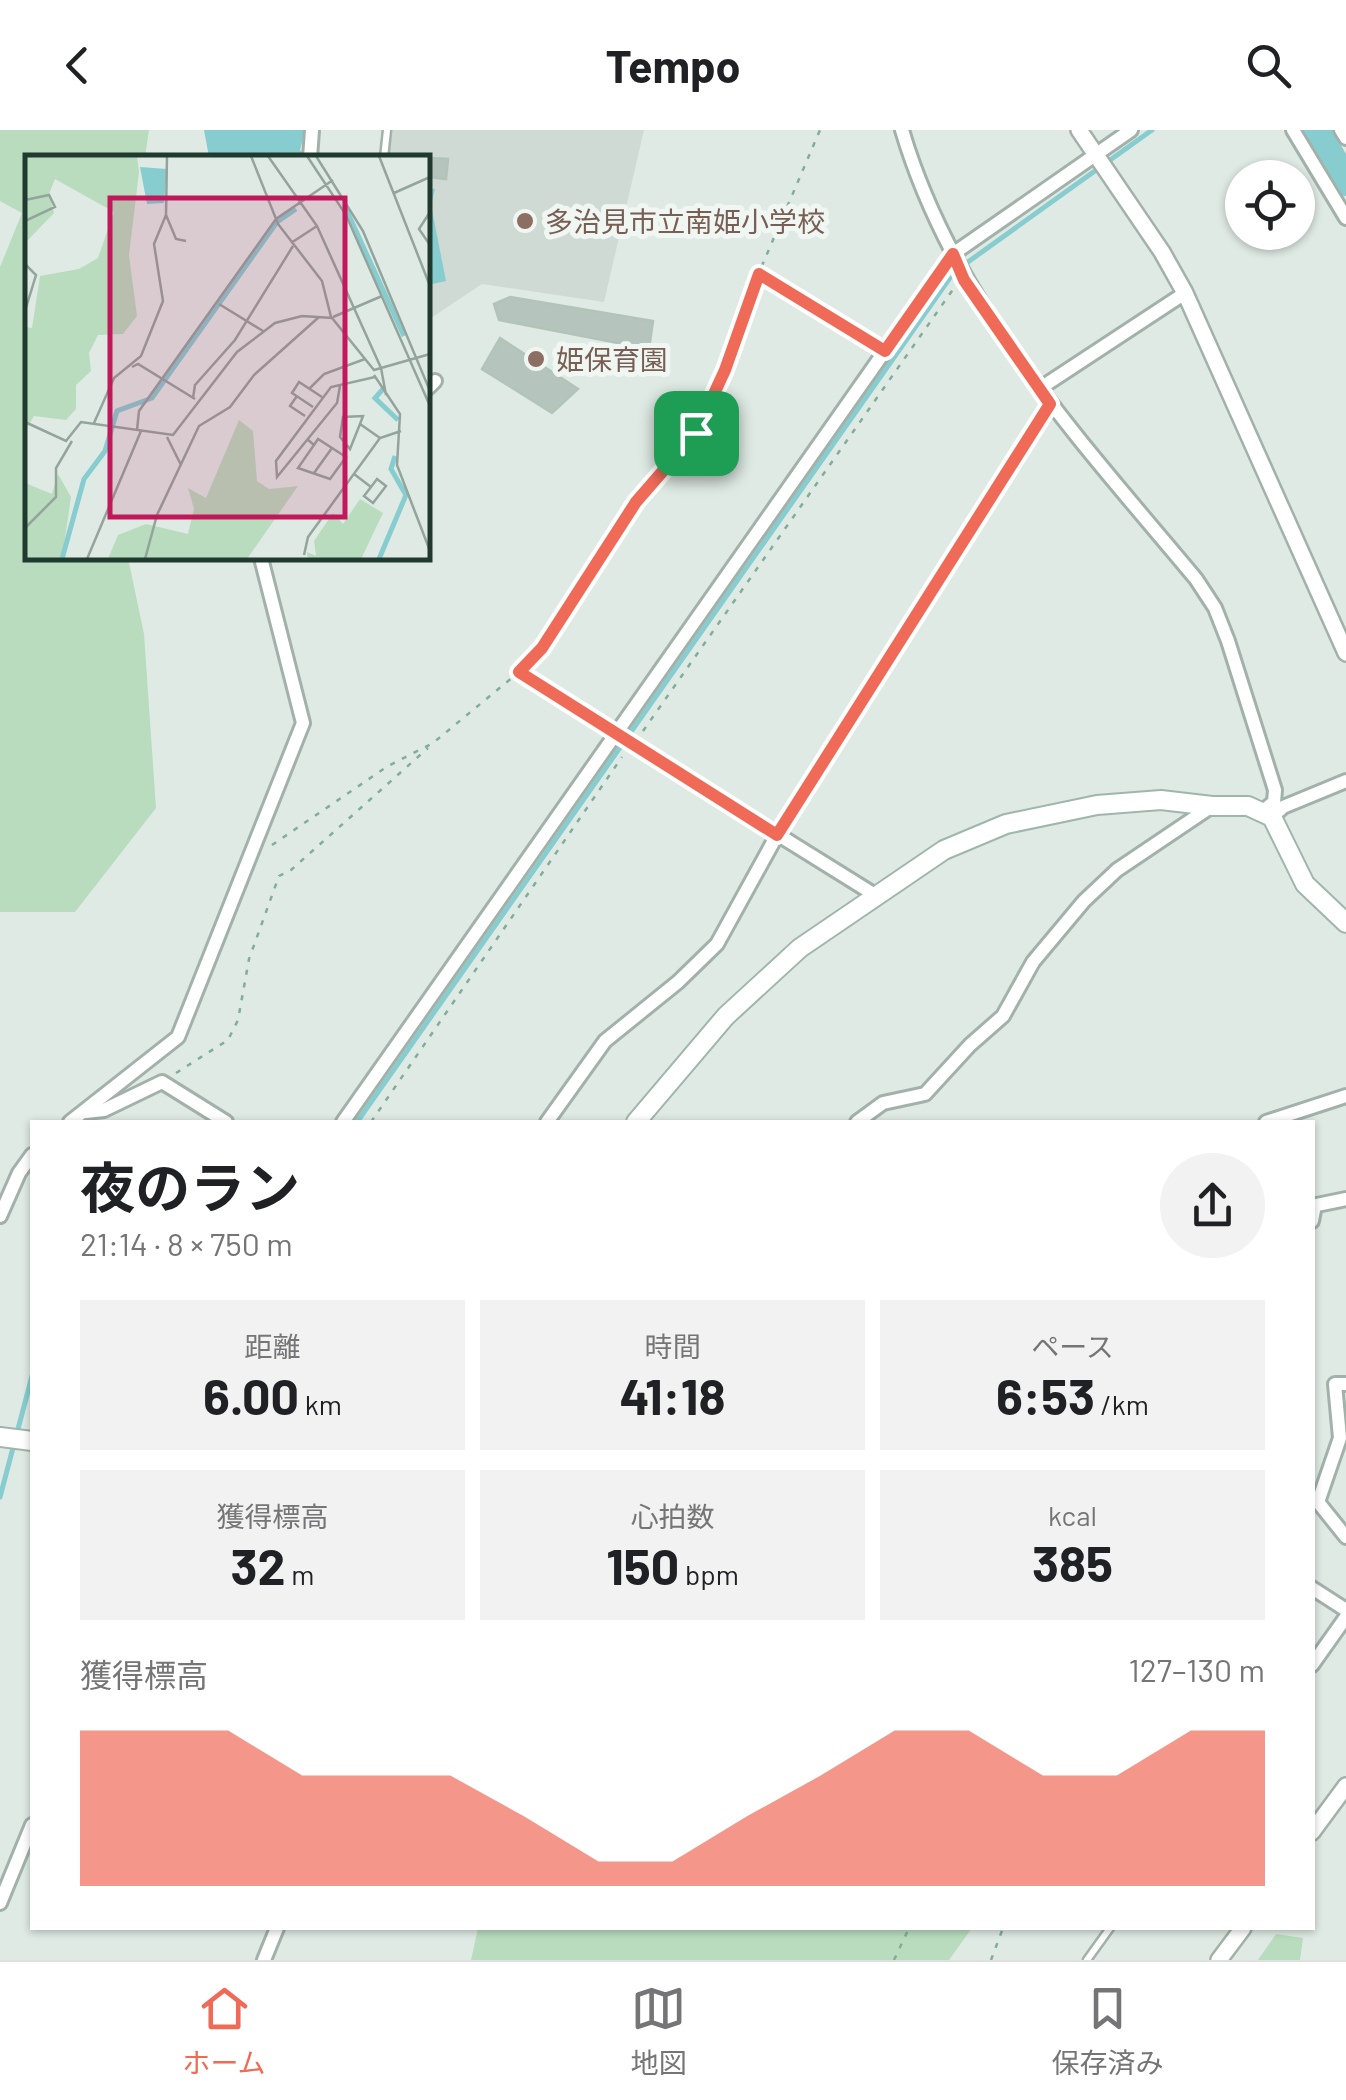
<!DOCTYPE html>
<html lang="ja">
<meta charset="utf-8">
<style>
:root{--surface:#fff;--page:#f2f2f2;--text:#202124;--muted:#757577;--line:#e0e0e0;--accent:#f06a58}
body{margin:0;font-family:Barlow,"Noto Sans JP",sans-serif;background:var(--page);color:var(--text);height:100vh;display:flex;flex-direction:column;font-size:38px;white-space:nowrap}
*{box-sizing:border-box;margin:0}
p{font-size:32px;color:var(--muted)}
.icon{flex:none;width:55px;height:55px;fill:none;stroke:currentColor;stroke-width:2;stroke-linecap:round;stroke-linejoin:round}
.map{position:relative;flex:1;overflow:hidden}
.details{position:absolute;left:30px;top:990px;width:1285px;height:810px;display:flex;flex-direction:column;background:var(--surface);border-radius:0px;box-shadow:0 2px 8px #0004}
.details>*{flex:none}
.controls{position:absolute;left:1225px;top:30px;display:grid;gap:20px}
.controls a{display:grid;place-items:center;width:90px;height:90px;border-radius:50%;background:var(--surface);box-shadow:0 2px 8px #0004;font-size:50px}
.pin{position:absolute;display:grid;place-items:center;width:85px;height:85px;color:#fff;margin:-42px;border-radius:20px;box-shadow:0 5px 15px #0006}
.round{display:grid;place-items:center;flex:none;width:105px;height:105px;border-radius:52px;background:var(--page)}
.headline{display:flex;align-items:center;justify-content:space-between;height:170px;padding:0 50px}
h1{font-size:55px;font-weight:700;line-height:75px}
.figures{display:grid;grid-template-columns:repeat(3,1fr);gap:15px;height:170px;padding:10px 50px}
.figures div{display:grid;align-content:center;border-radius:0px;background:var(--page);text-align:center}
.figures b{font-size:50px;font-weight:700}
.figures small{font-size:28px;font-weight:400}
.figures p{font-size:28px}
.chart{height:280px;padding:20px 50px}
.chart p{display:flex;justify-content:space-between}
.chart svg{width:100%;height:180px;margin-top:10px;fill:var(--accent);opacity:.7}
header{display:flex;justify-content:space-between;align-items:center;height:130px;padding:0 50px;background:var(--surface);font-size:45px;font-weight:700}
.menu{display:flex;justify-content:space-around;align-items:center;height:140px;border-top:2px solid var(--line);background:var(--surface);font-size:28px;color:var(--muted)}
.menu a{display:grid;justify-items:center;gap:5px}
.menu .active{color:var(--accent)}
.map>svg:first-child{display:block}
.built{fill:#cedad3}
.green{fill:#b8dcbd}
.water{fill:#87cdcf}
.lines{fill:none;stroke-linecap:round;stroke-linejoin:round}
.stream{stroke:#87cdcf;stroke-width:5}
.river{stroke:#87cdcf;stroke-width:28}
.building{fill:#b5c5bd;stroke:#b2c4ba;stroke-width:2.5}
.service-casing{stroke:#a2b2aa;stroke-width:11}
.minor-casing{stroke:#a2b2aa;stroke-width:18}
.tertiary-casing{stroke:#a2b2aa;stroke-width:20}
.secondary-casing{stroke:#9fb6ab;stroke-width:22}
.path{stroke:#80ae9a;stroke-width:2.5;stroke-dasharray:5 8;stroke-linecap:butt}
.service{stroke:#fff;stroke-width:6}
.minor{stroke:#fff;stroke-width:12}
.tertiary{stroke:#fff;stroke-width:15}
.secondary{stroke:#fff;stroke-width:18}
.route-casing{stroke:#fff;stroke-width:20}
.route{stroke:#f06a58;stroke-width:12}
.education-dot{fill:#8d6e63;stroke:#f0f7f2;stroke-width:4}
.labels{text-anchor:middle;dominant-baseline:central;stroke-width:10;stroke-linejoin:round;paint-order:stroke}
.education-label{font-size:28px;fill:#785e54;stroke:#f0f7f2;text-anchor:start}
.inset-river{fill:none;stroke:#87cdcf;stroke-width:5}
.inset-road{fill:none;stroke:#93a49c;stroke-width:2.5}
.view{fill:#c2185b;fill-opacity:0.15;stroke:#c2185b;stroke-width:5}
.inset-edge{fill:none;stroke:#213a30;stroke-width:5}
</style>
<header><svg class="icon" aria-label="back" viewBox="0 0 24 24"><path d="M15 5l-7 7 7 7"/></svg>Tempo<svg class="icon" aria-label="search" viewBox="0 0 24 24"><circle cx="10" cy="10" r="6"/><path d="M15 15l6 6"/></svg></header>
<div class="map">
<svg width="1346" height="1830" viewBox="0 0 1346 1830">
<rect width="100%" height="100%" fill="#dfeae4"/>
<polygon class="built" points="385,0 644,0 604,172 482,154 428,190 428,28 381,28"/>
<g class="green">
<polygon points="0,0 149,0 145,27 28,28 28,428 128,428 144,504 156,678 75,782 0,782 0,137 22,83 0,71"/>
<polygon points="478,1798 972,1798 949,1830 471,1830"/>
<polygon points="1276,1804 1303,1808 1300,1830 1258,1830"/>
</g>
<g class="water">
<polygon points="204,0 305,0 300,20 307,27 209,27"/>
<polygon points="428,58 435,59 431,75 446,151 428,155"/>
</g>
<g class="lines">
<g class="stream">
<polyline points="357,992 954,142 1152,0"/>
<polyline points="0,1367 32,1246"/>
</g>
<polyline class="river" points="1316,0 1346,52"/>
</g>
<g class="building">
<polygon points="428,28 448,29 446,49 428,47"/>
<polygon points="510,167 653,191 649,219 499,190 494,174"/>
<polygon points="500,208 578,259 552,283 482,239"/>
</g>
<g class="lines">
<defs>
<g id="service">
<polyline points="384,28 387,0"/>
<polyline points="1087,1830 1110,1798"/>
</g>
<g id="minor">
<path d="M902 0C954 176 1081 311 1196 449L1215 478 1228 511 1275 660 1274 672 1263 681"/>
<polyline points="1293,0 1346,88"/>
<polyline points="1341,0 1346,8"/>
<polyline points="310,28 312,0"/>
<polyline points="428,258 435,251"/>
<polyline points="1039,259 1185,163"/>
<polyline points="615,603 875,765"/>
<polyline points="1272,687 1283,677 1346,651"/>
<polyline points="86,982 104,980 162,952 226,992"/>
<polyline points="70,992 178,907 303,593 261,428"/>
<polyline points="343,992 953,124 1131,0"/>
<polyline points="547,992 605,911 678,852 717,814 777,705 1050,274"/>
<polyline points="857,992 883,973 925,964 970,915 1003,886 1033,832 1084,771 1117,740 1212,676"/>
<polyline points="1266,992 1346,966"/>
<polyline points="1312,1076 1346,1069"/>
<polyline points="0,1086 19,1043 32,1025"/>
<polyline points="1312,1091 1315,1075"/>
<polyline points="1346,1254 1335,1254 1340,1308 1318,1372 1346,1407"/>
<polyline points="1312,1458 1346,1480"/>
<polyline points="1312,1535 1346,1487"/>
<polyline points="0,1773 32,1695"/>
<polyline points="264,1830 277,1798"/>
</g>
<g id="tertiary">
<polyline points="1079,0 1162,122 1185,163 1346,523"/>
<polyline points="1312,1702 1346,1656"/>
<polyline points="1219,1830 1243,1798"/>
</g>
<g id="secondary">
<polyline points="636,992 726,886 800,818 944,720 1006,694 1097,675 1161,670 1212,676 1248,676 1272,687 1305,754 1346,793"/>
<polyline points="0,1307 32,1311"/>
</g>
</defs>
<use href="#service" class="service-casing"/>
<use href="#minor" class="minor-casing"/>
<use href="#tertiary" class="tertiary-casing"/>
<use href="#secondary" class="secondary-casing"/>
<g class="path">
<polyline points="759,144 871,213"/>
<polyline points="520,543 602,595"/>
<polyline points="643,601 954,158"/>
<polyline points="272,715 388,636 433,613 519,542 542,518 636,372 696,303 725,241 758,145 820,0"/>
<polyline points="176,943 228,910 238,890 249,829 279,746 291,740 428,618"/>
<polyline points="371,992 622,627"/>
<polyline points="894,1830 909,1798"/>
<polyline points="991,1830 1003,1798"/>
</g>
<use href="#service" class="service"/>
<use href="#minor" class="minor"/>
<use href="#tertiary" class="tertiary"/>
<use href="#secondary" class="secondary"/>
</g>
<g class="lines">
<defs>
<polygon id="route" points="953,124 964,150 1050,274 777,705 519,542 542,518 636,372 696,303 725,240 759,144 885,221"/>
</defs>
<use href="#route" class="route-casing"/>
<use href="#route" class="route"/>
</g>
<g class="education-dot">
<circle cx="525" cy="91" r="10"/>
<circle cx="536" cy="229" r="10"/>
</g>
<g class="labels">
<g class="education-label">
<text x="545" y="91">多治見市立南姫小学校</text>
<text x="556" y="229">姫保育園</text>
</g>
</g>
<g transform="translate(25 25)">
<rect width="405" height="405" fill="#dfeae4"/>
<path d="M0 1H112L114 17 104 100 112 161 98 179 73 180 64 198 66 216 51 230V254L41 265 9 261 0 276V172L7 173 15 121 54 114 73 103 89 57 30 24 24 39 29 58 0 88ZM214 265 228 276 232 326 244 334 273 331 222 404H83L93 380 121 369 163 379 169 354 163 333 181 343ZM33 319 46 342 37 404H0V328L27 339ZM335 344 358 358 336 404H283L282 397 291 401 289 386 308 358 318 369Z" fill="#b8dcbd"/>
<path d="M115 12 142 14 139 48 122 49Z" fill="#87cdcf"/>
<path class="inset-river" d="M320 52 379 181M358 234 350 243 373 265M37 404 59 324 80 296 92 256 127 243 252 67 271 54M354 404 381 340 366 314 370 301"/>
<path class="inset-road" d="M142 1 141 60 151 84 161 86M226 1 253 69 297 126 306 162M243 1 292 71 356 213 361 240M282 1 321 60 405 251M291 1 338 76 405 236M354 1 405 131M369 38 405 22M0 45 24 40 30 52 0 66M405 57 394 74 405 90M266 88 292 71M0 109 11 120 0 156M194 149 238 176M308 162 357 141M107 212 113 209 170 244M349 220 375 259 372 310 405 396M315 231 312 248 252 322 251 306 306 232 350 222M284 234 299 219 340 204M272 241 265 251 280 261M168 243 170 230 210 185 268 91M288 252 267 238 274 227 297 242M0 267 41 286 56 267 148 280 212 197 250 168 277 161 307 163 349 215 405 199M69 268 89 223 116 201 138 146 129 89 141 60M335 269 325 294 315 282 318 262 338 261 335 269 355 283M112 275 114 256 251 64 308 25M142 282 156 310M282 284 289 290 273 313 305 324 321 302 293 284 289 290M289 318 307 293M329 319 346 332 352 324 361 331 348 348 339 341 346 332M0 373 31 342V313L47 286M279 400 283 382 355 283 376 276M62 404 116 276M120 404 132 360 174 271 205 252 229 220 294 162"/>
<path class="view" d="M85 43H320V362H85Z"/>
<rect width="405" height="405" class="inset-edge"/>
</g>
</svg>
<div class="controls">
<a><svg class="icon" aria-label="locate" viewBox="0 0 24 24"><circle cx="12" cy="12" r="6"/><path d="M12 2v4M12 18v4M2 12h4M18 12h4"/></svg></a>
</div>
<div class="pin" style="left:696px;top:303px;background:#1e9e55"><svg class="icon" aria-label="arrive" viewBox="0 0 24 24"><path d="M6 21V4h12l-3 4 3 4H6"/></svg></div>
<section class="details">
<div class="headline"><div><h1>夜のラン</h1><p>21:14 · 8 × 750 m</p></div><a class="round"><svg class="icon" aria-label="share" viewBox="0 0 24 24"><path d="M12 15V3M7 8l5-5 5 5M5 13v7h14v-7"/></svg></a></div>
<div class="figures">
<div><p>距離</p><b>6.00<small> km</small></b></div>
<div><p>時間</p><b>41:18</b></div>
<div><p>ペース</p><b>6:53<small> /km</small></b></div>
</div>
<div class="figures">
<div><p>獲得標高</p><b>32<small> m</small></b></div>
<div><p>心拍数</p><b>150<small> bpm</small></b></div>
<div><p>kcal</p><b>385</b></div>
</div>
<div class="chart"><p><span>獲得標高</span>127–130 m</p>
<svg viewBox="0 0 160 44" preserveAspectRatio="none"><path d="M0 44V6L10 6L20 6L30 17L40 17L50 17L60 27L70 38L80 38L90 27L100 17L110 6L120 6L130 17L140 17L150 6L160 6V44z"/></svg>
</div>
</section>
</div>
<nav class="menu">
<a class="active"><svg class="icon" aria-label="home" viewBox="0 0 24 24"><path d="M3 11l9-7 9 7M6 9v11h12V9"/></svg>ホーム</a>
<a><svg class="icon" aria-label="map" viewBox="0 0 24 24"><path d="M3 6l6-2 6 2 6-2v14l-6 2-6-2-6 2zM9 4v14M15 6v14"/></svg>地図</a>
<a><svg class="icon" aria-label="saved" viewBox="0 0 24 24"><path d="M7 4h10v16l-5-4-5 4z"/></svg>保存済み</a>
</nav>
